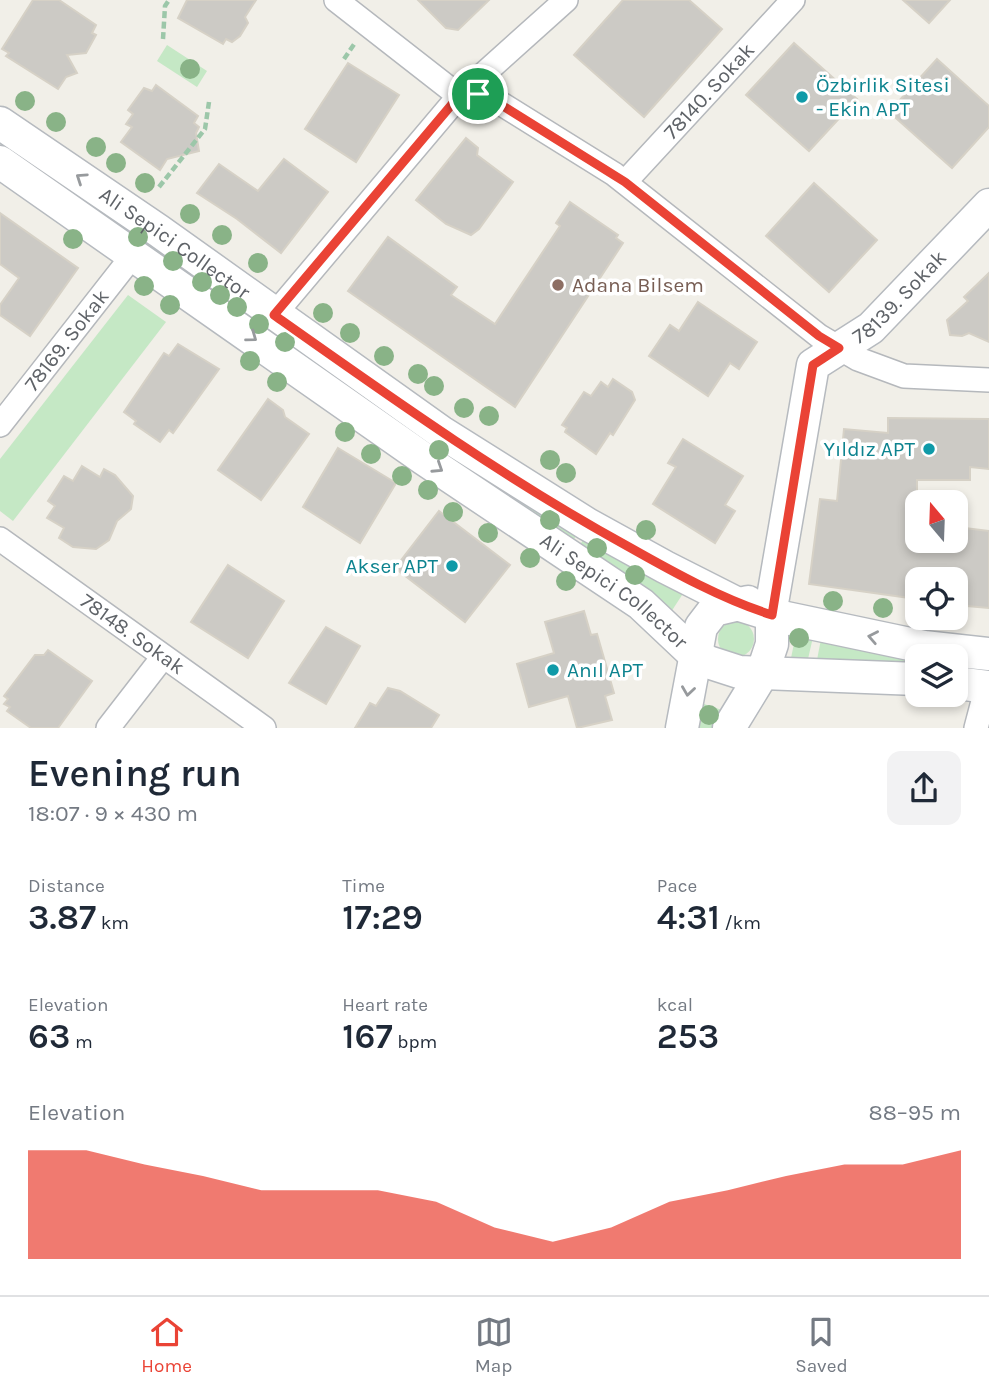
<!DOCTYPE html>
<meta charset="utf-8">
<style>
:root{--surface:#fff;--page:#f2f2f3;--text:#1f2937;--muted:#747a83;--line:#e0e1e3;--accent:#ea4335}
body{margin:0;font-family:Karla,sans-serif;background:var(--page);color:var(--text);height:100vh;display:flex;flex-direction:column;font-size:26px;white-space:nowrap}
*{box-sizing:border-box;margin:0}
p{font-size:23px;color:var(--muted)}
.icon{flex:none;width:38px;height:38px;fill:none;stroke:currentColor;stroke-width:2;stroke-linecap:round;stroke-linejoin:round}
.map{position:relative;height:728px;overflow:hidden}
.details{display:flex;flex-direction:column;background:var(--surface);flex:1}
.details>*{flex:none}
.needle{width:46px;rotate:341deg}
.controls{position:absolute;left:905px;top:490px;display:grid;gap:14px}
.controls a{display:grid;place-items:center;width:63px;height:63px;border-radius:14px;background:var(--surface);box-shadow:0 4px 10px #0003;font-size:35px}
.pin{position:absolute;display:grid;place-items:center;width:60px;height:60px;color:#fff;margin:-30px;border:4px solid #fff;border-radius:50%;box-shadow:0 2px 7px #0007}
.round{display:grid;place-items:center;flex:none;width:74px;height:74px;border-radius:14px;background:var(--page)}
.overview{display:flex;align-items:center;justify-content:space-between;height:119px;padding:0 28px}
h1{font-size:38px;font-weight:600;line-height:52px}
.stats{display:grid;grid-template-columns:repeat(3,1fr);gap:10px;height:119px;padding:7px 28px}
.stats div{display:grid;align-content:center}
.stats b{font-size:35px;font-weight:600}
.stats small{font-size:19px;font-weight:400}
.stats p{font-size:19px}
.chart{height:196px;padding:14px 28px}
.chart p{display:flex;justify-content:space-between}
.chart svg{width:100%;height:126px;margin-top:7px;fill:var(--accent);opacity:.7}
.menu{display:flex;justify-content:space-around;align-items:center;height:98px;border-top:2px solid var(--line);background:var(--surface);font-size:19px;color:var(--muted)}
.menu a{display:grid;justify-items:center;gap:4px}
.menu .selected{color:var(--accent)}
.map>svg:first-child{display:block}
.green{fill:#c5e8c5}
.building{fill:#cccac5;stroke:#d6d1c6;stroke-width:2}
.lines{fill:none;stroke-linecap:round;stroke-linejoin:round}
.street-casing{stroke:#b5b8bc;stroke-width:26}
.secondary-casing{stroke:#b6babf;stroke-width:35}
.path{stroke:#9cc7a9;stroke-width:4.5;stroke-dasharray:7 3.5;stroke-linecap:butt}
.street{stroke:#fff;stroke-width:23}
.secondary{stroke:#fff;stroke-width:32}
.tree{fill:#89b387}
.oneway{stroke:#979a9d}
.route-casing{stroke:#fff;stroke-width:14}
.route{stroke:#ea4335;stroke-width:9}
.culture-dot{fill:#0f9aa8;stroke:#fff;stroke-width:2.5}
.education-dot{fill:#8d6e63;stroke:#fff;stroke-width:2.5}
.labels{text-anchor:middle;dominant-baseline:central;stroke-width:7;stroke-linejoin:round;paint-order:stroke}
.culture-label{font-size:21px;fill:#0d838f;stroke:#fff;text-anchor:start}
.street-label{font-size:21px;fill:#5f6368;stroke:#fff}
.education-label{font-size:21px;fill:#785e54;stroke:#fff;text-anchor:start}
</style>
<div class="map">
<svg width="989" height="728" viewBox="0 0 989 728">
<rect width="100%" height="100%" fill="#f1efe8"/>
<g class="green">
<polygon points="167,45 207,71 197,87 157,61"/>
<polygon points="132,229 246,310 242,314 129,233"/>
<polygon points="128,295 166,322 13,521 0,511 0,459"/>
<polygon points="435,445 577,534 573,541 433,449"/>
<polygon points="584,538 684,592 671,612 580,545"/>
<circle cx="736" cy="639" r="18"/>
<polygon points="796,634 813,637 808,659 791,658"/>
<polygon points="821,639 917,659 917,665 817,660"/>
<polygon points="698,702 725,711 716,728 695,728"/>
</g>
<g class="building">
<polygon points="33,0 59,0 96,25 92,33 96,35 86,53 67,55 77,73 66,77 58,89 6,56 9,53 2,49"/>
<polygon points="187,0 256,0 245,17 248,23 240,36 232,42 226,39 223,44 178,18"/>
<polygon points="418,0 489,0 458,30 446,28"/>
<polygon points="623,0 689,0 722,29 644,117 574,55"/>
<polygon points="903,0 950,0 929,23"/>
<polygon points="794,43 857,99 809,151 746,95"/>
<polygon points="937,59 989,106 989,127 952,168 889,112"/>
<polygon points="348,63 399,95 356,162 305,129"/>
<polygon points="156,85 198,116 194,123 199,127 196,133 199,151 167,159 160,170 121,142 132,127 126,124 133,114 128,110 144,88 152,91"/>
<polygon points="466,138 478,148 477,155 513,182 479,229 471,235 446,224 416,200"/>
<polygon points="284,159 328,192 281,253 237,219 197,193 219,164 258,191"/>
<polygon points="814,183 877,240 829,292 766,236"/>
<polygon points="570,202 618,235 616,238 623,243 515,407 348,291 388,237 457,287 451,295 495,324 560,226 556,223"/>
<polygon points="0,213 78,268 30,336 0,315 0,305 19,278 0,264"/>
<polygon points="989,273 989,342 969,333 962,336 950,335 947,320 968,301 964,297"/>
<polygon points="698,302 757,342 739,369 730,363 708,396 649,356 670,325 679,331"/>
<polygon points="178,344 219,369 173,433 169,430 160,442 134,424 136,421 124,412 164,353 169,356"/>
<polygon points="613,379 632,392 635,400 613,435 610,433 596,454 565,432 567,428 562,425 584,392 591,396 601,382 608,387"/>
<polygon points="268,399 283,410 285,417 309,434 261,500 218,470"/>
<polygon points="888,418 989,419 989,469 970,467 970,480 917,480 917,541 956,541 956,527 989,531 989,608 956,605 956,579 917,579 917,599 809,584 820,499 837,501 844,429 888,433"/>
<polygon points="683,439 743,476 725,505 735,511 715,543 653,504 676,467 668,463"/>
<polygon points="338,448 396,483 360,543 303,507"/>
<polygon points="82,466 100,477 104,469 115,475 133,496 131,509 117,521 109,540 96,549 73,547 59,538 64,528 47,518 55,506 48,501 64,476 73,481"/>
<polygon points="439,511 510,565 465,622 395,568"/>
<polygon points="228,565 284,601 248,658 191,622"/>
<polygon points="584,611 591,635 597,634 614,693 605,696 612,720 577,728 568,696 529,707 517,664 554,653 545,622"/>
<polygon points="326,627 360,646 326,704 289,683"/>
<polygon points="48,650 92,681 58,728 31,728 7,711 10,707 4,704 8,699 4,696 35,655 44,655"/>
<polygon points="388,688 400,691 439,715 431,728 355,728 370,703 376,706"/>
</g>
<g class="lines">
<defs>
<g id="street">
<polyline points="336,0 459,96 487,95 614,174 819,336 858,359 904,376 989,380"/>
<path id="s1" d="M625 182 793 0"/>
<polyline points="274,315 459,96 566,0"/>
<path id="s2" d="M0 425 134 254"/>
<path id="s3" d="M0 539 264 728"/>
<polyline points="108,728 163,657"/>
<polyline points="976,728 987,686"/>
</g>
<g id="secondary">
<path id="s4" d="M0 123 159 231 441 432 587 524 665 567 740 605 772 615 924 647 989 654"/>
<path id="s5" d="M0 162 424 459 641 604 694 654 708 662 739 672 917 679"/>
<polyline points="956,683 989,687"/>
<polyline points="682,728 701,627 714,610 748,602"/>
<path id="s6" d="M729 728 762 674 772 644V603L813 365 871 328 989 205"/>
</g>
</defs>
<use href="#street" class="street-casing"/>
<use href="#secondary" class="secondary-casing"/>
<g class="path">
<polyline points="163,39 165,6 169,0"/>
<polyline points="344,59 355,43"/>
<polyline points="159,187 205,129 209,102"/>
</g>
<use href="#street" class="street"/>
<use href="#secondary" class="secondary"/>
</g>
<g class="tree">
<circle cx="190" cy="69" r="10"/>
<circle cx="25" cy="101" r="10"/>
<circle cx="56" cy="122" r="10"/>
<circle cx="96" cy="147" r="10"/>
<circle cx="116" cy="163" r="10"/>
<circle cx="145" cy="183" r="10"/>
<circle cx="190" cy="214" r="10"/>
<circle cx="222" cy="235" r="10"/>
<circle cx="138" cy="237" r="10"/>
<circle cx="73" cy="239" r="10"/>
<circle cx="173" cy="261" r="10"/>
<circle cx="258" cy="263" r="10"/>
<circle cx="202" cy="282" r="10"/>
<circle cx="144" cy="286" r="10"/>
<circle cx="220" cy="295" r="10"/>
<circle cx="170" cy="305" r="10"/>
<circle cx="237" cy="307" r="10"/>
<circle cx="323" cy="313" r="10"/>
<circle cx="259" cy="324" r="10"/>
<circle cx="350" cy="333" r="10"/>
<circle cx="285" cy="342" r="10"/>
<circle cx="384" cy="356" r="10"/>
<circle cx="250" cy="361" r="10"/>
<circle cx="418" cy="374" r="10"/>
<circle cx="277" cy="382" r="10"/>
<circle cx="434" cy="386" r="10"/>
<circle cx="464" cy="408" r="10"/>
<circle cx="489" cy="416" r="10"/>
<circle cx="345" cy="432" r="10"/>
<circle cx="439" cy="450" r="10"/>
<circle cx="371" cy="454" r="10"/>
<circle cx="550" cy="460" r="10"/>
<circle cx="566" cy="473" r="10"/>
<circle cx="402" cy="476" r="10"/>
<circle cx="428" cy="490" r="10"/>
<circle cx="453" cy="512" r="10"/>
<circle cx="550" cy="520" r="10"/>
<circle cx="646" cy="530" r="10"/>
<circle cx="488" cy="533" r="10"/>
<circle cx="597" cy="548" r="10"/>
<circle cx="530" cy="558" r="10"/>
<circle cx="635" cy="575" r="10"/>
<circle cx="566" cy="581" r="10"/>
<circle cx="833" cy="601" r="10"/>
<circle cx="883" cy="608" r="10"/>
<circle cx="799" cy="638" r="10"/>
<circle cx="709" cy="715" r="10"/>
</g>
<defs><path id="oneway-chevron" d="M-2-3.5L2.5 0L-2 3.5" fill="none" stroke-width="1.6" stroke-linecap="round" stroke-linejoin="round" transform="scale(1.75)"/></defs>
<g class="oneway">
<use href="#oneway-chevron" transform="translate(81 178) rotate(-146)"/>
<use href="#oneway-chevron" transform="translate(252 337) rotate(36)"/>
<use href="#oneway-chevron" transform="translate(438 468) rotate(33)"/>
<use href="#oneway-chevron" transform="translate(873 637) rotate(-169)"/>
<use href="#oneway-chevron" transform="translate(688 691) rotate(98)"/>
</g>
<g class="lines">
<defs>
<path id="route" d="M478 94 487 96 625 182 819 336 839 348 813 365 772 615C722 599 675 573 629 547 505 479 390 397 274 315L459 96Z"/>
</defs>
<use href="#route" class="route-casing"/>
<use href="#route" class="route"/>
</g>
<g class="culture-dot">
<circle cx="802" cy="97" r="7"/>
<circle cx="929" cy="449" r="7"/>
<circle cx="452" cy="566" r="7"/>
<circle cx="553" cy="670" r="7"/>
</g>
<circle class="education-dot" cx="558" cy="285" r="7"/>
<g class="labels">
<g class="culture-label">
<text x="816" y="85">Özbirlik Sitesi<tspan x="816" dy="24">- Ekin APT</tspan></text>
<text x="915" y="449" text-anchor="end">Yıldız APT</text>
<text x="438" y="566" text-anchor="end">Akser APT</text>
<text x="567" y="670">Anıl APT</text>
</g>
<g class="street-label">
<text stroke="none"><textPath href="#s1" startOffset="124">78140. Sokak</textPath></text>
<text stroke="none"><textPath href="#s4" startOffset="212">Ali Sepici Collector</textPath></text>
<text stroke="none"><textPath href="#s6" startOffset="488">78139. Sokak</textPath></text>
<text stroke="none"><textPath href="#s2" startOffset="108">78169. Sokak</textPath></text>
<text stroke="none"><textPath href="#s5" startOffset="749">Ali Sepici Collector</textPath></text>
<text stroke="none"><textPath href="#s3" startOffset="163">78148. Sokak</textPath></text>
</g>
<g class="education-label">
<text x="572" y="285">Adana Bilsem</text>
</g>
</g>
</svg>
<div class="controls">
<a><svg class="needle" viewBox="-14 -14 28 28"><path d="M0-13l5 13h-10z" fill="#e53935"/><path d="M0 13l5-13h-10z" fill="#747a83"/></svg></a>
<a><svg class="icon" aria-label="locate" viewBox="0 0 24 24"><circle cx="12" cy="12" r="6"/><path d="M12 2v4M12 18v4M2 12h4M18 12h4"/></svg></a>
<a><svg class="icon" aria-label="layers" viewBox="0 0 24 24"><path d="M12 4l9 5-9 5-9-5zM3 14l9 5 9-5"/></svg></a>
</div>
<div class="pin" style="left:478px;top:94px;background:#1e9e55"><svg class="icon" aria-label="arrive" viewBox="0 0 24 24"><path d="M6 21V4h12l-3 4 3 4H6"/></svg></div>
</div>
<section class="details">
<div class="overview"><div><h1>Evening run</h1><p>18:07 · 9 × 430 m</p></div><a class="round"><svg class="icon" aria-label="share" viewBox="0 0 24 24"><path d="M12 15V3M7 8l5-5 5 5M5 13v7h14v-7"/></svg></a></div>
<div class="stats">
<div><p>Distance</p><b>3.87<small> km</small></b></div>
<div><p>Time</p><b>17:29</b></div>
<div><p>Pace</p><b>4:31<small> /km</small></b></div>
</div>
<div class="stats">
<div><p>Elevation</p><b>63<small> m</small></b></div>
<div><p>Heart rate</p><b>167<small> bpm</small></b></div>
<div><p>kcal</p><b>253</b></div>
</div>
<div class="chart"><p><span>Elevation</span>88–95 m</p>
<svg viewBox="0 0 160 44" preserveAspectRatio="none"><path d="M0 44V6L10 6L20 11L30 15L40 20L50 20L60 20L70 24L80 33L90 38L100 33L110 24L120 20L130 15L140 11L150 11L160 6V44z"/></svg>
</div>
</section>
<nav class="menu">
<a class="selected"><svg class="icon" aria-label="home" viewBox="0 0 24 24"><path d="M3 11l9-7 9 7M6 9v11h12V9"/></svg>Home</a>
<a><svg class="icon" aria-label="map" viewBox="0 0 24 24"><path d="M3 6l6-2 6 2 6-2v14l-6 2-6-2-6 2zM9 4v14M15 6v14"/></svg>Map</a>
<a><svg class="icon" aria-label="saved" viewBox="0 0 24 24"><path d="M7 4h10v16l-5-4-5 4z"/></svg>Saved</a>
</nav>
